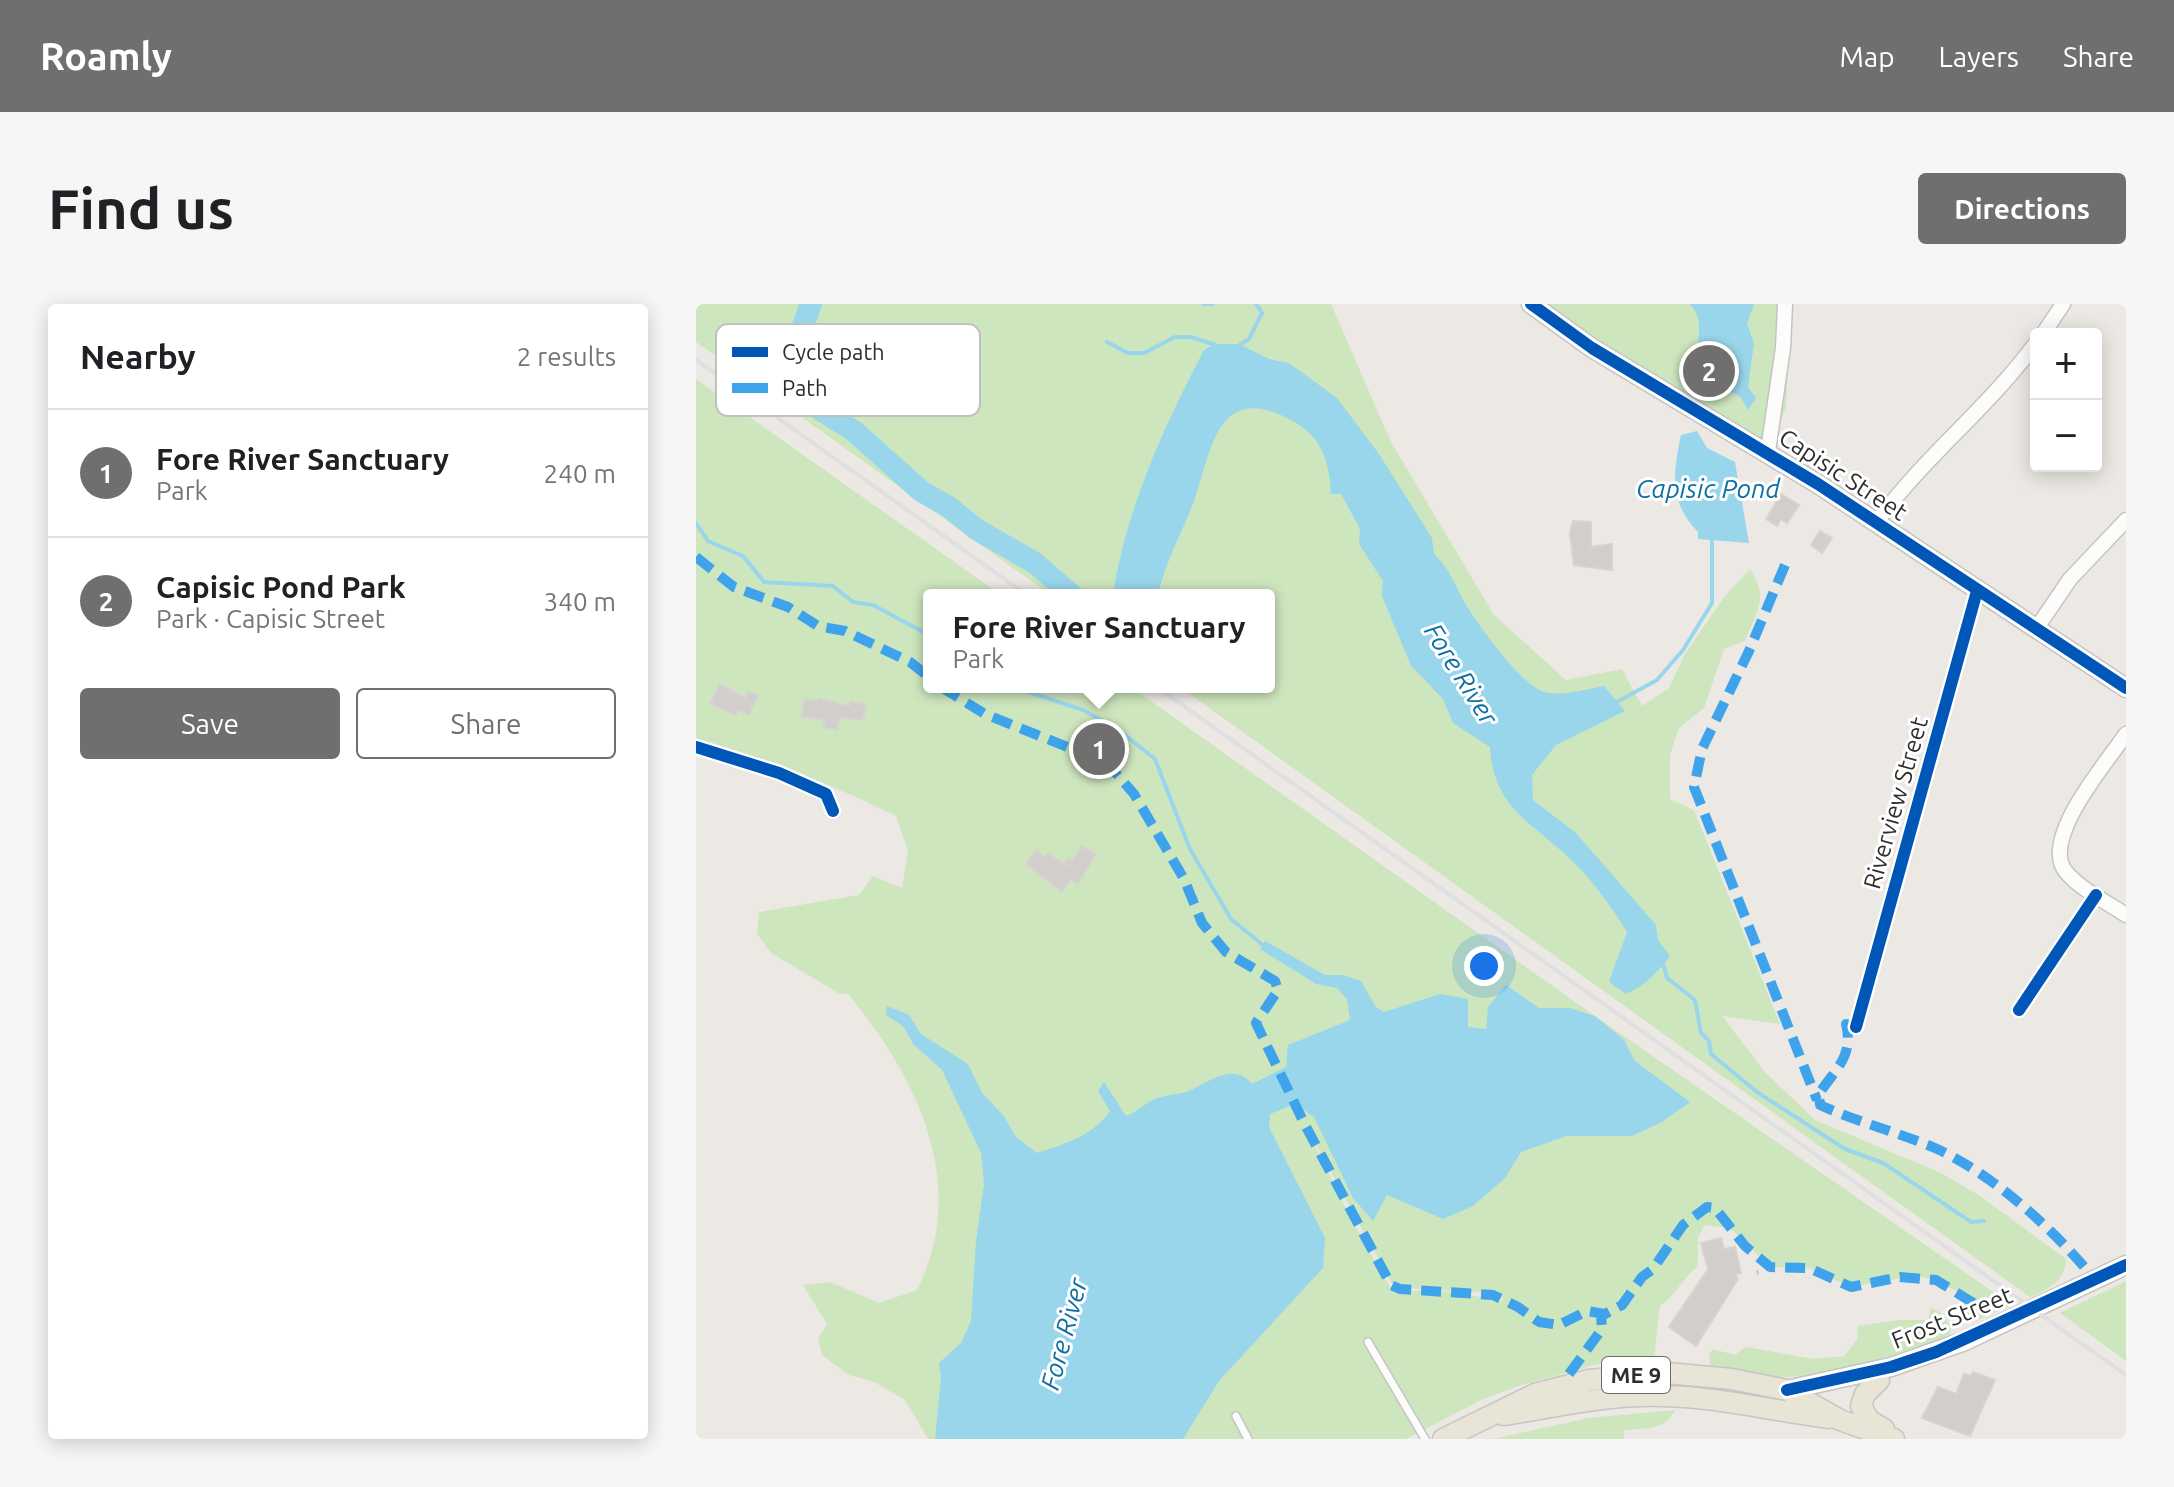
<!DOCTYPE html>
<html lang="en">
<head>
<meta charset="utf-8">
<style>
	:root { --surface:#fff; --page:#f6f6f6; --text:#202124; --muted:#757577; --line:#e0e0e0; --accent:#706f6e }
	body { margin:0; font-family:Ubuntu,sans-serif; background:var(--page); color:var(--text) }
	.controls { position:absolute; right:24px; top:24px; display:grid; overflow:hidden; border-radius:8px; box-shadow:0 4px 20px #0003 }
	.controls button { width:72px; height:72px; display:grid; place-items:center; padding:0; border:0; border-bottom:2px solid var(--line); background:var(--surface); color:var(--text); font:40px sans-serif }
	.you { position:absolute; left:788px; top:662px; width:28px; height:28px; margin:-20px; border:6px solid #fff; border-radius:50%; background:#1a73e8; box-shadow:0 0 0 12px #1a73e833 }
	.badge { display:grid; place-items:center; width:52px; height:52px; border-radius:50%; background:var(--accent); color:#fff; font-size:26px; font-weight:700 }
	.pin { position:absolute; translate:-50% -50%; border:4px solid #fff; box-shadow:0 2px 8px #0006 }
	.popup { position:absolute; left:227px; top:285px; width:352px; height:104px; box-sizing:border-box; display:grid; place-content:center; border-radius:8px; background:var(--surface); filter:drop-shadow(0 2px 6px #0005); font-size:26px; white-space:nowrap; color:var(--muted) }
	.popup b { font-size:30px; color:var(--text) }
	.popup::after { content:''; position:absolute; left:50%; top:100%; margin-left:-16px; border:16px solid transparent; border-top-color:var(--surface) }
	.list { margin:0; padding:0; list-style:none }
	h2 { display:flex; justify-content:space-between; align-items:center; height:104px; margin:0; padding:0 32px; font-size:34px }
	h2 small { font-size:26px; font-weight:400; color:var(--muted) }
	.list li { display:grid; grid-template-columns:52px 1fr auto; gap:24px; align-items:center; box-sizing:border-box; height:128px; padding:0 32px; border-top:2px solid var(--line) }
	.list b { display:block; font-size:30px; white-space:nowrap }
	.list p { margin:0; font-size:26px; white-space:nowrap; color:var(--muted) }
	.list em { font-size:26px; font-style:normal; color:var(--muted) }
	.actions { display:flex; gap:16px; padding:24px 32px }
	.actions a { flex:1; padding:18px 0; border:2px solid var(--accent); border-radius:8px; text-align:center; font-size:28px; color:var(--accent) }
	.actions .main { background:var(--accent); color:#fff }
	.map { position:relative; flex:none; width:1430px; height:1135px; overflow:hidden; border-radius:8px }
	header { display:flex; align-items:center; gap:48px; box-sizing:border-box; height:112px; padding:0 40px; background:var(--accent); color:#fff }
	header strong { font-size:38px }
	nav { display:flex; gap:44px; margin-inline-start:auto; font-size:28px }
	.intro { display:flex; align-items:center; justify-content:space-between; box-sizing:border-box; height:192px; padding:0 48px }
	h1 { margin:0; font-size:56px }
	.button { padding:20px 36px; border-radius:8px; background:var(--accent); color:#fff; font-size:28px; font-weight:700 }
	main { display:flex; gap:48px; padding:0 48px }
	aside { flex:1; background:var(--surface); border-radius:8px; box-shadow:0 4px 20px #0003 }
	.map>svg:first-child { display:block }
	.green { fill:#cee6be; fill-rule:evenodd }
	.water { fill:#99d6ec }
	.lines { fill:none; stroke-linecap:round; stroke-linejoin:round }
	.stream { stroke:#99d6ec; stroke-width:4 }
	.river { stroke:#99d6ec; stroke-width:22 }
	.building { fill:#d1cecb; stroke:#d7d4d0; stroke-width:2 }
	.lane-casing { stroke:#c5c4c5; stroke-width:10 }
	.street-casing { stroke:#c5c4c5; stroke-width:17 }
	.secondary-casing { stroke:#c5c4c5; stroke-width:21 }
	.primary-casing { stroke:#c6c5c4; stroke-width:23 }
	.path { stroke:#c9c9c8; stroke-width:2; stroke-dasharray:6 4; stroke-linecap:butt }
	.lane { stroke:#fcfcfb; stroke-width:7 }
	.street { stroke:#fcfcfb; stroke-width:14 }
	.secondary { stroke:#fcfcfb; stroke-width:18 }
	.primary { stroke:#e8e4d6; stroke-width:20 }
	.rail { stroke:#dfdfe1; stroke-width:4 }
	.quiet { stroke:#3ea3eb; stroke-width:10; stroke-dasharray:20 10; stroke-linecap:butt }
	.cycleway-casing { stroke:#fff; stroke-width:17 }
	.cycleway { stroke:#0057b8; stroke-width:12 }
	.labels { text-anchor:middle; stroke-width:6; stroke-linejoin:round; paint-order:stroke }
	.shield { fill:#fff; stroke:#6d6d6d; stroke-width:2 }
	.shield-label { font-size:22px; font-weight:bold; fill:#2e2e2e }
	.street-label { font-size:24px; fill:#2e2e2e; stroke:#fff }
	.water-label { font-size:26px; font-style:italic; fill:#0d6fa3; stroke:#fff }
	.key { fill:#fff; stroke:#c0c0c0; stroke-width:2 }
	.key-label { font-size:22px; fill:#2e2e2e }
</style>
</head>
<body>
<header>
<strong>Roamly</strong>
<nav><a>Map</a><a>Layers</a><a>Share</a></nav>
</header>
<div class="intro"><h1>Find us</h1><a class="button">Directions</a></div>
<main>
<aside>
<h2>Nearby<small>2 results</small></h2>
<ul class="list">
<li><span class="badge">1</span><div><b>Fore River Sanctuary</b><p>Park</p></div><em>240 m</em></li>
<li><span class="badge">2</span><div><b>Capisic Pond Park</b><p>Park · Capisic Street</p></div><em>340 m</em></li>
</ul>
<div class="actions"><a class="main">Save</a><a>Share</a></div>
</aside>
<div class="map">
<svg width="1430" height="1135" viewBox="0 0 1430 1135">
	<rect width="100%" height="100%" fill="#ece8e4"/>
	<path class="green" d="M0,0H635L695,138L798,311L870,376L926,365L946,402L973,384L989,350L1029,292L1054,265C1074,294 1060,307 1049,337L1028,345L1008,404L983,424L974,451V495L998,506L1084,720L1026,712L1069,768L1119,816L1245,869L1284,892L1370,955C1369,978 1353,985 1334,993L484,383H573V291H355L0,38Z
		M835,0H1095L1090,103L1072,147Z
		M0,75L305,291H233V383H435L899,712L1316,1001L1275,1019L1264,1009L1271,993L1240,976L1218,972L1155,983L1113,964L1074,963L1034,924L1008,921L1002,934V962C986,975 981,990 964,1002L958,1055L906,1059L823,1082L785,1096L710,1135H232L209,1096L178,1078L153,1071L126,1051L122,1035L131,1020L107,981L134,978L183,999L221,986C274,880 221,773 152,690H144L75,649L61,630L63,608L163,591L177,572L206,584L212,547L200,512C135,480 69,454 0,434ZM608,819L695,978L709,984L797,989L807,995L805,998L762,988L700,986L693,981L653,911Z
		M1430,977V1057L1364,1009Z
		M1235,1003L1246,1010L1255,1022L1254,1031C1206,1048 1133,1075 1083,1073C1060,1071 1036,1066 1014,1061L1013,1050L1017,1045L1039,1051L1050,1043L1118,1055L1148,1052L1161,1036L1162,1022L1203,1016H1232Z
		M979,1106C969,1127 949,1124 928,1126V1135H797L892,1114Z"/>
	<path class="water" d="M993,0H1058L1051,19L1058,40L1052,83L1060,94L1052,106L1044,92L1027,85L1018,95C975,76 1022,24 993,0Z
		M518,40H543L573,55L593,59L641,94L683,150L736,234L738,250C755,265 761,288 774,307C786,326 827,382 848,388C866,393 890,385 908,382L929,407L860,441L836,471L837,496L880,529L960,621L962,636L974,652C961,669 950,681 930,690L913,678L931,628C915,601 892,571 869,550C831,516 797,500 794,443L757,419L747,395L715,362L686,292L687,277L663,240L664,225L645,190H635C633,155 625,131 593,115C522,78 516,144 499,194C487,227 470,256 462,291H417C430,205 468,122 508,46Z
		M1001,127L1011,144L1039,158L1053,239L1002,235V228C973,199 977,169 985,131Z
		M569,637L629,671H647L665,677L680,703L688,708L744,690L772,695V723L790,725L792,703L810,681L843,704H874L899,712L928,736L939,757L994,798L966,818L936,832H870L825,848L809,874L777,902L747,915L691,891L677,917L657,894L618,813L599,800L574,810L573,823L629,934L627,964L523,1077L487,1135H239L245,1073L243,1059L265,1039L275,1017L280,937L288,880L285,849L246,766L218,741L207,722L190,711L191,702L213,711L225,730L272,760L286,789L307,811L320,833L341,849C368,840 397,832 414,807L402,787L408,778L430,812C441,808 447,801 457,796C469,790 483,791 493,787C512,779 537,757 556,780L590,763L592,741L654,716L651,695L641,684L620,680L564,645Z"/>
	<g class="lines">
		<path class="stream" d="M507,0H517
			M411,38L432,49H448L479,33H495L520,41
			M542,42L553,35L566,9L560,0
			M0,219L12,237L47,252L68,278L137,282L157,298L177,301L233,331
			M317,383L387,406L424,427L459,455L494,545L535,615L568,642
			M917,400L961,376L987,346L1016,299V234
			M967,659L971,674L999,696L1005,729L1013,737L1015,750L1061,788L1149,845L1187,859L1275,918L1288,917"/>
		<path class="river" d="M115,0L105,27L84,46L57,53L56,63L158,127L225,187L253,203L280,225L339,259L376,291"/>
	</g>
	<path class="building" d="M1085,190L1103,201L1091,219L1085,215L1081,222L1070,215Z
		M877,217L895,218V243L916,240V266L878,261L874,229Z
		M1124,227L1136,234L1126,249L1115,241Z
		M23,380L49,394L52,387L62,391L53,411L42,406L40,411L14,400Z
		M122,394L153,402L154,397L170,401L167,416L144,414L141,426L127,423L129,416L105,413L109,395L121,397Z
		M386,542L400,550L382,580L375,575L366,588L330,560L340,546L349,553L352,549L371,562L369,558L372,554L376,556Z
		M1025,934L1028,945L1039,943L1045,969L1039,970L1042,975L1000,1042L973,1023L1012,965L1005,939Z
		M1277,1068L1299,1076L1274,1132L1226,1114L1242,1083L1260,1090L1268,1070L1275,1072Z"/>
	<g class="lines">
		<g class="lane-casing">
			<path id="lane" d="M672,1038L729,1135
				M540,1112L552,1135"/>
		</g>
		<g class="street-casing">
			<path id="street" d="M1347,30L1367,0
				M1072,147L1087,44L1089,0
				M1180,219C1227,154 1292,104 1340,39
				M1340,325L1374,275L1430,216
				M1430,430C1411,458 1343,536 1370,568C1385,586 1411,598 1430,611
				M0,443L83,469L130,490L137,507
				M1323,706L1400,591
				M1160,723L1281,287"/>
		</g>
		<g class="secondary-casing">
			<path id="secondary" d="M835,0L896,44L1122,180L1430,384
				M1273,1035L1430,961
				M1091,1086L1195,1063L1269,1037"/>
		</g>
		<g class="primary-casing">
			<path id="primary" d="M1183,1076L1169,1090L1165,1102L1173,1116L1188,1125
				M808,1111C860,1103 914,1090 967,1092C1023,1093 1077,1107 1133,1114
				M747,1135L839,1090L893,1076L971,1069L1036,1075L1091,1086L1144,1116L1198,1135"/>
		</g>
		<path class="path" d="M1061,966L1062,971"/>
		<use href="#lane" class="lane"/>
		<use href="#street" class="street"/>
		<use href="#secondary" class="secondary"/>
		<use href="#primary" class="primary"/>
		<path class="rail" d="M0,56L331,291
			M461,383L1430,1071"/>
		<path class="quiet" d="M0,253L38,283L92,303L122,322L149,327L214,358L233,373
			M1089,261L1053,347L1006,445L998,483L1121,796
			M245,383L289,410L411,459L438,490L488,575L506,619L530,648L579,677L582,686L560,719L608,819L695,981L704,985L797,991L822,1003L843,1018L863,1021L891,1007L909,1010L926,1001L946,973L957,965L987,921L1011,903L1019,904L1049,942L1074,963L1113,964L1155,983L1204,973L1240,976L1289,1006
			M1156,722L1150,720C1158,753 1139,765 1123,790L1124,801C1161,818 1201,828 1239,844C1297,870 1360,927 1399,976
			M873,1070L906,1025L905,1010"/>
		<g class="cycleway-casing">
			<path id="cycleway" d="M835,0L896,44L1122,180L1430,384
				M0,443L83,469L130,490L137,507
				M1323,706L1400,591
				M1160,723L1281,287
				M1091,1086L1195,1063L1240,1048L1430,961"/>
		</g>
		<use href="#cycleway" class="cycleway"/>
	</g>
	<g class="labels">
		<rect class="shield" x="906" y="1053" width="68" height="36" rx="6"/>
		<g class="shield-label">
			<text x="940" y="1079">ME 9</text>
		</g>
		<g class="street-label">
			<text transform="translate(1147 171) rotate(33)" y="8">Capisic Street</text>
			<text transform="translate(1200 499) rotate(-74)" y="8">Riverview Street</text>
			<text transform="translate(1256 1014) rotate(-22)" y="8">Frost Street</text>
		</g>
		<g class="water-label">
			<text x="1012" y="194">Capisic Pond</text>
			<text transform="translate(765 370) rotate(58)" y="9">Fore River</text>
			<text transform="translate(368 1030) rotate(-75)" y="9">Fore River</text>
		</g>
	</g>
	<rect x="20" y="20" width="264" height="92" rx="12" class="key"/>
	<rect x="36" y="43" width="36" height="10" fill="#0057b8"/>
	<rect x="36" y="79" width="36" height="10" fill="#3ea3eb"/>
	<g class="key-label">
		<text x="86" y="56">Cycle path</text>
		<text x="86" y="92">Path</text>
	</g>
</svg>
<div class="controls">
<button>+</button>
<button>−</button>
</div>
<div class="you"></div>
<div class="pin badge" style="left:403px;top:445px">1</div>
<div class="popup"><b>Fore River Sanctuary</b>Park</div>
<div class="pin badge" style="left:1013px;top:67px">2</div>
</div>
</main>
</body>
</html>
